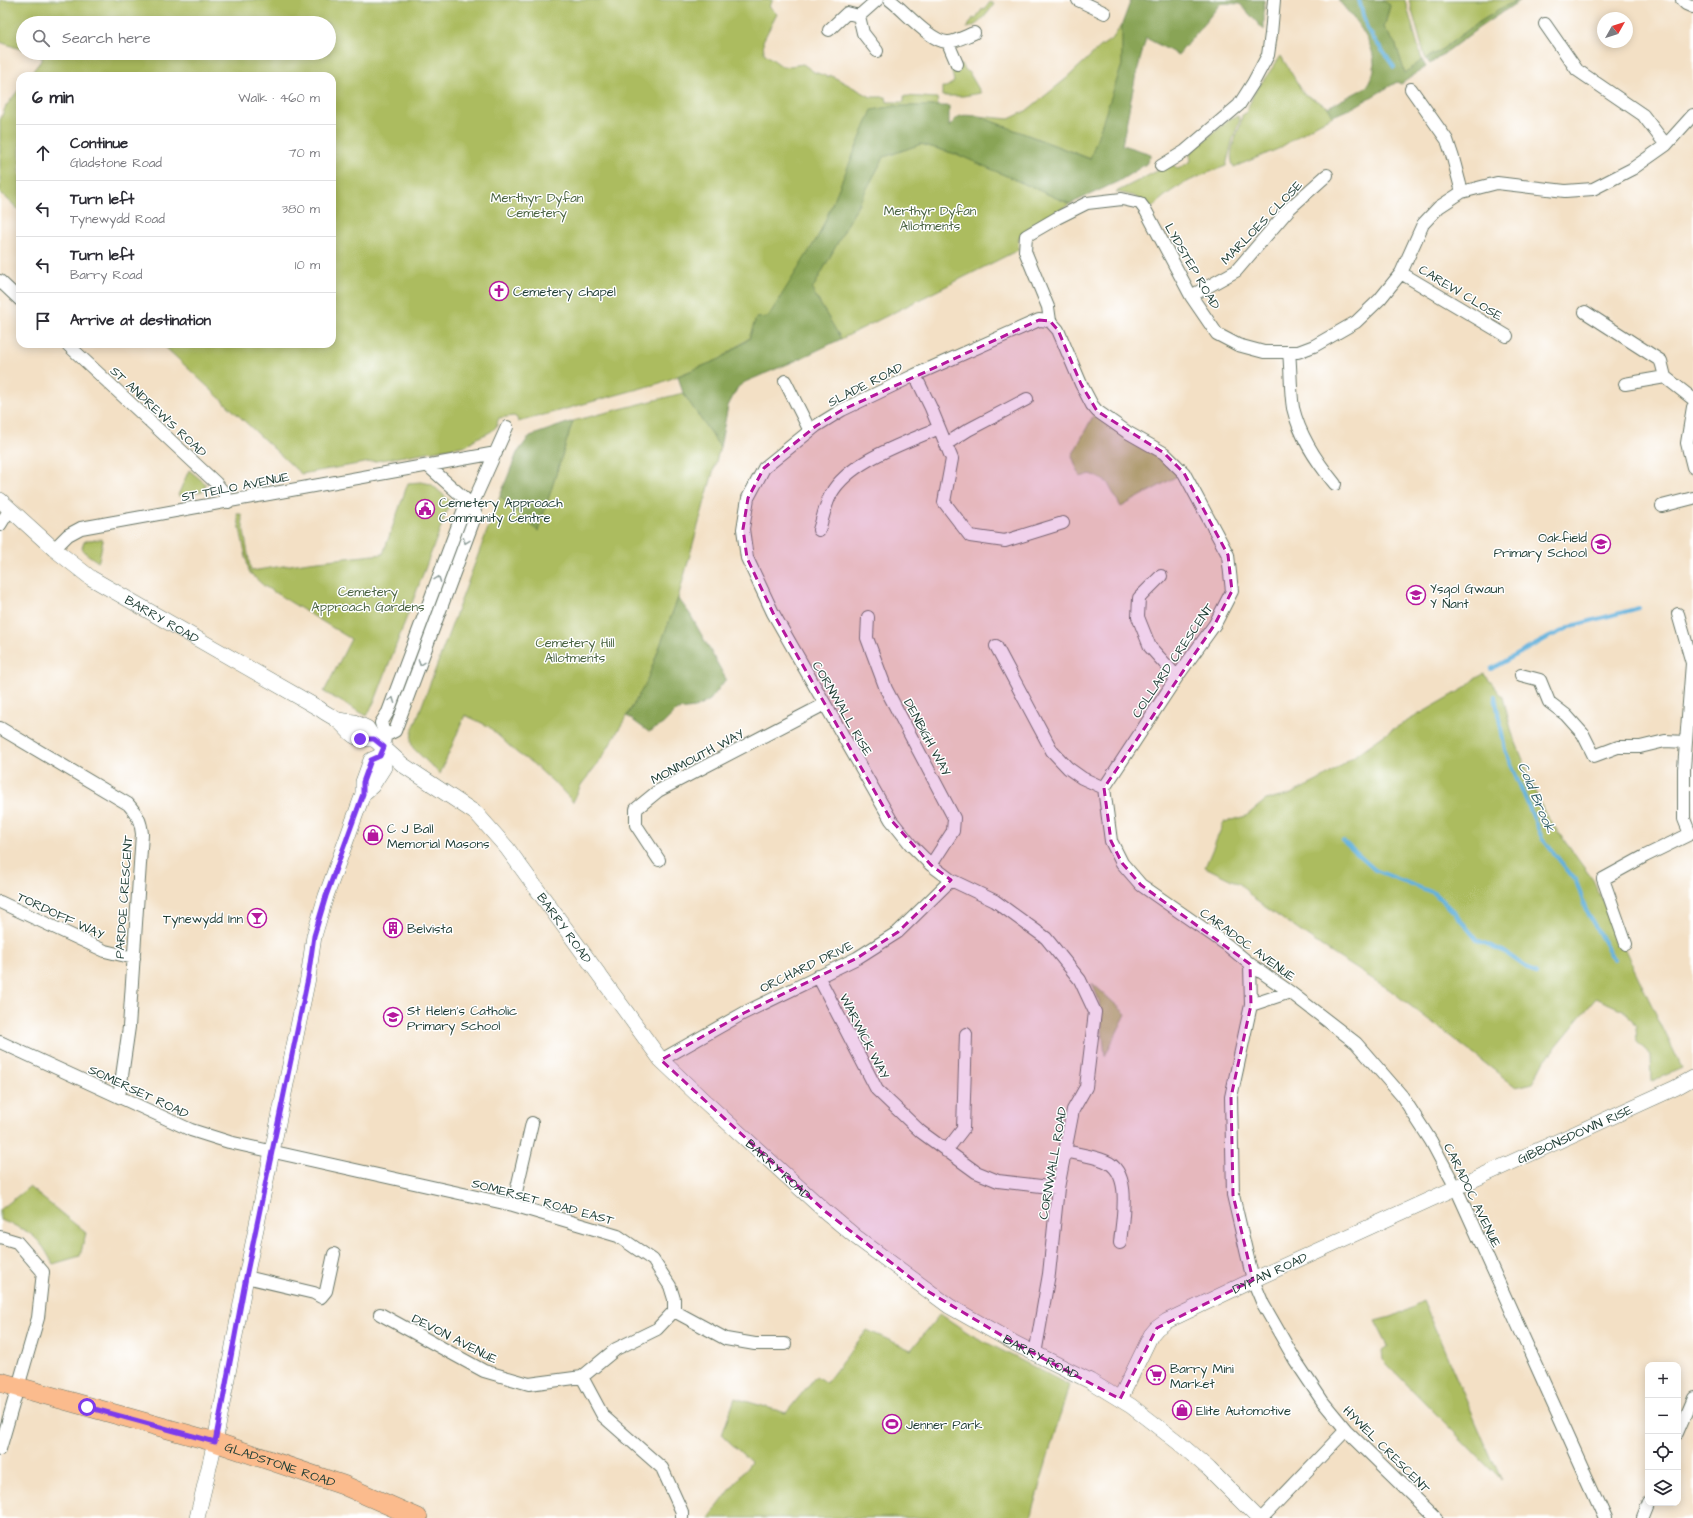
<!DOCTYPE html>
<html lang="en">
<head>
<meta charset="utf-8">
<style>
	:root { --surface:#fff; --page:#f2f2f3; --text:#2b2b33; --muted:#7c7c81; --line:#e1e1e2 }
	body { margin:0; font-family:"Architects Daughter",sans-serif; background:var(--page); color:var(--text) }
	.controls { position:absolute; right:12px; bottom:12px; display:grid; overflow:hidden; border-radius:8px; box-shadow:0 2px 10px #0003 }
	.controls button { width:36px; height:36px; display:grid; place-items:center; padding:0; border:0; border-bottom:1px solid var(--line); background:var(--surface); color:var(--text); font:20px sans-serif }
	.compass { position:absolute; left:1597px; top:12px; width:36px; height:36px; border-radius:50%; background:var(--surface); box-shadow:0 2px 10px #0003; rotate:51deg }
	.stop { position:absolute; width:12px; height:12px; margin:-9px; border:3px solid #7c3aed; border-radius:50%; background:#fff }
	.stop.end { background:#7c3aed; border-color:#fff; box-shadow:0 1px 4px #0008 }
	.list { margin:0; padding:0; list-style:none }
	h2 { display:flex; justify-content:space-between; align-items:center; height:52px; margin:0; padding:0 16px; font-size:17px }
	h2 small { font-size:13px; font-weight:400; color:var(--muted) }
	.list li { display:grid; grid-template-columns:26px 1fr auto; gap:12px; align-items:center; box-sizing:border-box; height:56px; padding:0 16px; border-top:1px solid var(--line) }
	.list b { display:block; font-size:15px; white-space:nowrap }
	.list p { margin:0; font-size:13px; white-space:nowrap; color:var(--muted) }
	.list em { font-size:13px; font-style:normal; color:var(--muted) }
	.icon { flex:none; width:22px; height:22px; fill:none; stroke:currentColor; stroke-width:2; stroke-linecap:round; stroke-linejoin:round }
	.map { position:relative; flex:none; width:1693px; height:1518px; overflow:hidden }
	.search { position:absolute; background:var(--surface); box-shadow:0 2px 10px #0003; left:16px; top:16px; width:320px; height:44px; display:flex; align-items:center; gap:10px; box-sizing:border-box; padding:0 14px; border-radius:22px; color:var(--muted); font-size:15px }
	.panel { position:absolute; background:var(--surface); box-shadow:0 2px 10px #0003; left:16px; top:72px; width:320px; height:276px; border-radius:12px }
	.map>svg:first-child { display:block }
	.green { fill:#acbc5f; stroke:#667c4a }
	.forest { fill:#89a456; stroke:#547045 }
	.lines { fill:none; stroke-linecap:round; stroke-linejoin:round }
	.stream { stroke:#63b2dd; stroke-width:4 }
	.minor-casing { stroke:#697667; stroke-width:14 }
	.tertiary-casing { stroke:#697667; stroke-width:16 }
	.primary-casing { stroke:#697667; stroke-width:20 }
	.minor { stroke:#fff; stroke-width:12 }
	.tertiary { stroke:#fff; stroke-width:15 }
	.primary { stroke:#fbbb8d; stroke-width:19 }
	.oneway { stroke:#8f9e9a }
	.route { stroke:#7c3aed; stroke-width:5 }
	.marked { fill:#b5179e; fill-opacity:0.2; stroke:#b5179e; stroke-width:3; stroke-dasharray:8 5; stroke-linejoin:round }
	.labels { text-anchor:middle; stroke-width:3; stroke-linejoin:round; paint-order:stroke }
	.park-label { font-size:13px; fill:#496341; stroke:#fff }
	.street-label { font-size:13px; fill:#1f3d34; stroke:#fff }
	.poi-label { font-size:13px; fill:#1f3d34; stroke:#fff; text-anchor:start }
	.water-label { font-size:14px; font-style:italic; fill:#336067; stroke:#fff }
</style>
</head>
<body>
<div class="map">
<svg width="1693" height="1518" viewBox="0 0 1693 1518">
	<rect width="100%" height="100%" fill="#fff"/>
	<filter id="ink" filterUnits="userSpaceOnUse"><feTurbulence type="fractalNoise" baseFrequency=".025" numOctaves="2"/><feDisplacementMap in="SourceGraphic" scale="8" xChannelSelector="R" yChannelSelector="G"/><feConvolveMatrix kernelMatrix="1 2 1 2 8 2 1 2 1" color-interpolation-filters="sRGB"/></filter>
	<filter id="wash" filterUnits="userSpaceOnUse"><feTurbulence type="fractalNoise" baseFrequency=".012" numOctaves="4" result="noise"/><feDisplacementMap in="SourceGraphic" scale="16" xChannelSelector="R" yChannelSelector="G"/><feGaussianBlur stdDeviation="0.9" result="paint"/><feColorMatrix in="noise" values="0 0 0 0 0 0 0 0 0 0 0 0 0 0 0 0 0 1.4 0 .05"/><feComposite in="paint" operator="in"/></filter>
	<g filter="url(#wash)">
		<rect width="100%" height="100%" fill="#f3e0c5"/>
		<path class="green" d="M0,0H773L769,6L777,14L763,41L764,53L783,67L803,64L814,72L829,77L830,75L871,97H886L887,102H904V96L937,98L938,106H894L872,111L819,235L768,318L756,319L749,338L720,359L660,383L518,422L517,418L514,416L499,418C497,421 498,424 496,427C489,436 476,435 468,445L301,474L162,344H332V76H29L43,58L31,53H329V23H23V50L0,42Z
			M1382,0H1405L1422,60L1405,74L1396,45L1384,28L1390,6Z
			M1409,0H1518C1488,14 1463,34 1437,53L1431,55L1427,60L1425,57Z
			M990,2L994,4C988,13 979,26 967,28L973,18L975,19L983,8L985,9Z
			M1122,24V65L1091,159L978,116L1009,119L1026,111L1067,78L1100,47L1113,38Z
			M1281,56L1304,94L1328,107L1333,116L1317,124L1278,149L1234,167C1225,151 1241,132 1242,115L1246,113L1254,93Z
			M961,65L970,74L981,93L963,96H942V87H946L954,82L951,66Z
			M20,88V211L0,192V120L6,106Z
			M1238,116L1240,119L1238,125L1233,138L1226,166C1197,177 1173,185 1151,209L1134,196L1116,192L1165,167L1173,165L1178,169L1191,161L1190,153L1231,118Z
			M921,144L959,155L1070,204L1029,227L1019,238L1018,250L841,339L812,290L884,157Z
			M683,393L720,447L678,598L646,683L602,758L581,785L573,802L559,787L532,763L517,753L488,726L465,715L440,774L413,748L411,742L412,732L500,496L538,531L573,421Z
			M1094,414L1158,457L1179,475L1121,507L1107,482L1091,474L1080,477L1072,456Z
			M189,470L206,484L203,491L180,496L178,495Z
			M421,482L431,484L449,500L450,503L376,698L367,716L324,692L351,639L264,586L249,572L237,514H241L251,571L309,562L383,554L408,483Z
			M102,539L103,540L99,560L98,562L84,552L82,548L84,542L88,540Z
			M1484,674L1503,697L1512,733L1545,814L1593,880L1628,956L1682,1068L1652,1081L1651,1055L1637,1042L1636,1027L1625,1011L1596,998L1545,1060L1533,1083L1516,1087L1390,990L1330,952L1255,900L1240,884L1205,867L1224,822L1246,816L1266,800L1289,795L1323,778L1390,731L1465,688L1476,678Z
			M1092,983L1126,1014L1105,1056L1099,1001Z
			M29,1187L86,1233L80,1256L53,1264C38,1235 30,1231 0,1220V1210Z
			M1423,1301L1501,1480L1383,1360L1382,1350L1388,1346L1375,1321L1394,1316Z
			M940,1314L970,1334L1069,1385L1030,1518H709L751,1462L722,1435L735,1398L786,1413L816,1376L826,1383L867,1330L911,1350Z"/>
		<path class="forest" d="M1131,0H1264V30L1240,4L1221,3L1178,55L1146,38L1135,79L1122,145L1151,154L1146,164L1119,181L1070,204L959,155L921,144L884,157L812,290L841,339L795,361L745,382L738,387L728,406L720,447L683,393L678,376L720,359L749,339L756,318L768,317L819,235L872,110L894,106H949V127C960,113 960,115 978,116L1090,159L1122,65V24Z
			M1338,0H1382L1390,5L1384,28L1396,45L1405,73L1422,60L1426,67L1401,84L1397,82L1354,107L1333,116L1328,107L1367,87C1369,82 1373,75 1374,70C1376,42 1355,20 1338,0Z
			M1518,0H1521L1480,27L1430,64L1427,60L1431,55L1437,53L1476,24L1493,14L1497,10Z
			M573,421L538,531L500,496L517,453L530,436Z
			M678,598L690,614L726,679L710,700L695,708L677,710L663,724L649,732L627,716L646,683Z"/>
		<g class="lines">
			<path class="stream" d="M1359,0L1367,29L1394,67
				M1491,669L1549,637L1575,625L1639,608
				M1495,696L1505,750L1542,838L1576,881L1586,910L1614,960
				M1343,841L1375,870L1434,893L1455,913L1477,940L1503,951L1536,974"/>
		</g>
	</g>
	<g filter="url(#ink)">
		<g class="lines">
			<g class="minor-casing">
				<path id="minor" d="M890,0C905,11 930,41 947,42C953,43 968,35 974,33
					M1078,0L1105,13
					M1682,0L1686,4L1693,7
					M859,16L863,33L877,51
					M1545,24L1577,70L1643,115L1666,145
					M829,30L847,13L859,16L877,0
					M948,43L957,64
					M1411,89L1447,140L1453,158L1462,192
					M1161,166L1184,152L1239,105L1253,83L1268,55L1271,34L1274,0
					M1401,273L1507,336
					M0,281L20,300
					M1191,296L1236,271L1290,208L1327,175
					M1585,312L1661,361L1665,377L1693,399
					M67,344L216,483L224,493L228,502
					M1289,352C1291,370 1290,390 1293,408C1300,437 1316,461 1335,484
					M915,375L931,408L952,459L944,502L970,536L1005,541L1063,523
					M785,381L810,431
					M1625,384L1665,377
					M1693,407L1687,443L1693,467
					M946,444L968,430L1027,399
					M1662,506L1693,498
					M0,525L10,509
					M819,530C823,518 825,505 831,494C849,461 905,443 939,428
					M54,549L68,535L81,528L496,453
					M1161,576L1139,598L1138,617L1150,647L1177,677
					M868,617L867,638L886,689L954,818L953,831L931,865
					M996,646L1052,751L1068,768L1082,778L1104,788
					M1521,675L1540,680L1549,702L1566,715L1583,734L1594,756L1618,747H1640L1665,741L1686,742
					M0,728L128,804C137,814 141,821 142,834L129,1027L119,1097
					M385,736L395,731L476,514L472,505L428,466
					M384,747L385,736L381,723L388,712L464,509L472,505L507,427
					M1104,788L1177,677L1215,624L1232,591L1228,555L1184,473L1164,453L1127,432L1097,411L1092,405L1081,384L1058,330L1050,321L1048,307L1025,251L1026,236L1057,218L1087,203L1122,199L1140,203L1146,211L1191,296L1217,334L1238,345L1264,352H1298L1314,346L1356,322L1380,299L1401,273L1423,224L1439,207L1462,192L1497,183L1565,191L1593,189L1632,169L1666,145L1693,115
					M1104,788L1111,841L1122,863L1141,885L1227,945L1250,964L1290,992L1356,1043L1402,1096L1431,1141L1456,1188L1605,1518
					M659,860L636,825V809L658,791L825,704
					M0,902L105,951L134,958
					M1626,944L1603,879L1645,856L1690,834L1684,819V769L1692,663L1678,614
					M1250,964L1251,1005L1231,1097L1233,1195L1253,1280L1263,1304L1295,1360L1323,1402L1346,1430L1436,1518
					M818,976L877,1090L921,1132L976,1172L998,1181L1058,1188
					M1251,1005L1290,992
					M0,1042L191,1130L229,1142L513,1205L618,1236L653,1260L670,1286L674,1299V1311L726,1339L755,1344H785
					M661,1060L744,1013L857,958L898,932L951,880
					M946,1151L963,1129L966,1034
					M1065,1151C1078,1154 1093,1156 1105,1161C1133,1172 1122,1219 1120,1243
					M513,1205L532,1123
					M0,1237L17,1242L43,1272L38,1318L0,1449
					M246,1277L314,1293L321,1297L326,1291L334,1254
					M380,1314L484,1371L529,1384L582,1377L603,1416L662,1468L682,1512V1518
					M1035,1354L1049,1274L1058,1188L1073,1110L1086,1087L1095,1012L1080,980L1046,938L995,901L951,880L931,865L911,845L891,820L773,613L747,558L743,529L748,498L764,468L816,426L842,410L915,375L1039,320L1050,321
					M582,1377L616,1349L657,1329L674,1311
					M1678,1433L1693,1398
					M1262,1518L1346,1430
					M1642,1518L1648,1503"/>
			</g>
			<g class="tertiary-casing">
				<g id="tertiary">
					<path id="s1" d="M0,500L54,549L91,578L320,709C325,713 331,716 336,719C353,732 348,740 374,739"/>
					<path id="s2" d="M337,720L354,722L367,728L374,739L403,765L477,814L507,848L661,1060L702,1099L826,1212L856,1237L949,1306L1016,1344L1090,1381L1131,1406L1179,1443L1209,1469L1258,1518"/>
					<path d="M363,794L372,786L384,767L380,756"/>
					<path id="s3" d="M1120,1399L1151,1335L1157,1328L1167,1321L1253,1280L1675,1088L1693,1078"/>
					<path d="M197,1518L215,1442L246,1277L308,978L314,936L326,896L363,794V782L371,760L380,756L384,747"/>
				</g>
			</g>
			<g class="primary-casing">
				<g id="primary">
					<path id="s4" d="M0,1382L215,1442L343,1485L418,1518"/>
				</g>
			</g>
			<use href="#minor" class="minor"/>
			<use href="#tertiary" class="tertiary"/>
			<use href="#primary" class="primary"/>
		</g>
		<defs><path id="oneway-chevron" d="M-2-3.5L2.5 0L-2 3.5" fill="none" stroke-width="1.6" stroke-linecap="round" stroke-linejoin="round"/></defs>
		<g class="oneway">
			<use href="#oneway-chevron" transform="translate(466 541) rotate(111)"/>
			<use href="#oneway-chevron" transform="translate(438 579) rotate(-70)"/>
			<use href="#oneway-chevron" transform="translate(421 663) rotate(110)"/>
			<use href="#oneway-chevron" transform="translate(392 700) rotate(-69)"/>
		</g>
	</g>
	<g class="lines" filter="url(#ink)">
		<path class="route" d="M87,1407L215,1442L246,1277L308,978L314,936L326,896L363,794V782L371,760L380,756L384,747L374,739H360"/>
	</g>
	<path class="marked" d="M1039,320L1050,321L1058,330L1081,384L1097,411L1164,453L1184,473L1228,555L1232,591L1215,624L1104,788L1111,841L1122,863L1141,885L1250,964L1251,1005L1231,1097L1233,1195L1253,1280L1157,1328L1120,1399L1016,1344L929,1292L826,1212L661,1060L744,1013L857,958L898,932L951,880L931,865L891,820L773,613L747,558L743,529L748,498L764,468L816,426L842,410Z"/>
	<defs>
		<g id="church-ring" transform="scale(1)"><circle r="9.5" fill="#fff" stroke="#b5179e" stroke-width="1.5"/><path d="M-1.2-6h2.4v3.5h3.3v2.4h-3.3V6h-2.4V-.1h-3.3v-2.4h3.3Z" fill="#b5179e"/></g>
		<g id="civic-ring" transform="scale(1)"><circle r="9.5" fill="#fff" stroke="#b5179e" stroke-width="1.5"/><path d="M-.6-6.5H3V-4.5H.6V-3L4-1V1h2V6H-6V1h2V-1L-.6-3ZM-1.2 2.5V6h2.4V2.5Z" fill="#b5179e"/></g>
		<g id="school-ring" transform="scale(1)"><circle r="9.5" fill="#fff" stroke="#b5179e" stroke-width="1.5"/><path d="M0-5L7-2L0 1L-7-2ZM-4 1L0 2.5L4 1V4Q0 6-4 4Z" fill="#b5179e"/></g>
		<g id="shop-ring" transform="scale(1)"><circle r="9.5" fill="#fff" stroke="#b5179e" stroke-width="1.5"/><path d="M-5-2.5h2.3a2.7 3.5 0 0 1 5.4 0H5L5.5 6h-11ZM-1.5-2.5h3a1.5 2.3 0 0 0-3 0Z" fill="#b5179e"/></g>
		<g id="bar-ring" transform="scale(1)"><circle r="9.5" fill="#fff" stroke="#b5179e" stroke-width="1.5"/><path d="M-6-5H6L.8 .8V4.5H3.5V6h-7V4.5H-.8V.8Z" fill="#b5179e"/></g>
		<g id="building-ring" transform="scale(1)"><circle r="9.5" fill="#fff" stroke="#b5179e" stroke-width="1.5"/><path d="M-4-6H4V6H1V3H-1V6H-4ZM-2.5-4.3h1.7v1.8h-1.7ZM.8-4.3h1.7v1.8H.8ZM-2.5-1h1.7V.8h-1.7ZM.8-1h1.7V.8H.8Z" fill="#b5179e"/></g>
		<g id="supermarket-ring" transform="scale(1)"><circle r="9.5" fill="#fff" stroke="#b5179e" stroke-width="1.5"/><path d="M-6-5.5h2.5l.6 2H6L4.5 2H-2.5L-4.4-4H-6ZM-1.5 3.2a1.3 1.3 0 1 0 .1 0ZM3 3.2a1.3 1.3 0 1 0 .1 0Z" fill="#b5179e"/></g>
		<g id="stadium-ring" transform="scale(1)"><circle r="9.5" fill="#fff" stroke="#b5179e" stroke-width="1.5"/><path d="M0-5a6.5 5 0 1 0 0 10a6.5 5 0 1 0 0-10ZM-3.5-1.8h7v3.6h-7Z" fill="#b5179e"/></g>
	</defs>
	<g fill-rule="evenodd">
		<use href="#church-ring" x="499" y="291"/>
		<use href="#civic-ring" x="425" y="509"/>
		<use href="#school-ring" x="1601" y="544"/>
		<use href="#school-ring" x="1416" y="595"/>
		<use href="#shop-ring" x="373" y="835"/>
		<use href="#bar-ring" x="257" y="918"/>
		<use href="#building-ring" x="393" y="928"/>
		<use href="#school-ring" x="393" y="1017"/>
		<use href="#supermarket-ring" x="1156" y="1375"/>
		<use href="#shop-ring" x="1182" y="1410"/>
		<use href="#stadium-ring" x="892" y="1424"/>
	</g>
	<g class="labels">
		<g class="park-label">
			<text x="537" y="202">Merthyr Dyfan<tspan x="537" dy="15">Cemetery</tspan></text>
			<text x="930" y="215">Merthyr Dyfan<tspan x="930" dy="15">Allotments</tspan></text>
			<text x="368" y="596">Cemetery<tspan x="368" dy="15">Approach Gardens</tspan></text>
			<text x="575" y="647">Cemetery Hill<tspan x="575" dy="15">Allotments</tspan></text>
		</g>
		<g class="street-label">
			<text transform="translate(1261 222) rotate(-46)" y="5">MARLOES CLOSE</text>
			<text transform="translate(1193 266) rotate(60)" y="5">LYDSTEP ROAD</text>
			<text transform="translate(1461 292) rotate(31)" y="5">CAREW CLOSE</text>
			<text transform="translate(865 384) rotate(-27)" y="5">SLADE ROAD</text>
			<text transform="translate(159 411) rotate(43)" y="5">ST ANDREW'S ROAD</text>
			<text transform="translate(235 486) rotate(-11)" y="5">ST TEILO AVENUE</text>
			<text dy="5" stroke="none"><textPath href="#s1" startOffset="202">BARRY ROAD</textPath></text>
			<text transform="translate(1172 660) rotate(-56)" y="5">COLLARD CRESCENT</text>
			<text transform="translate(843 708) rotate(60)" y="5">CORNWALL RISE</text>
			<text transform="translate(928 737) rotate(62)" y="5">DENBIGH WAY</text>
			<text transform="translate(697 756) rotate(-28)" y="5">MONMOUTH WAY</text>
			<text transform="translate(123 897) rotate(-86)" y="5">PARDOE CRESCENT</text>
			<text transform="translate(61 915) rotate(25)" y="5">TORDOFF WAY</text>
			<text dy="5" stroke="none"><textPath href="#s2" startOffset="316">BARRY ROAD</textPath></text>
			<text transform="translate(1248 944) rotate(36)" y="5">CARADOC AVENUE</text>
			<text transform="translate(806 966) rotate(-26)" y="5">ORCHARD DRIVE</text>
			<text transform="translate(865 1036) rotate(63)" y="5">WARWICK WAY</text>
			<text transform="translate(139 1091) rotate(25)" y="5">SOMERSET ROAD</text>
			<text dy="5" stroke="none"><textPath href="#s3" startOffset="541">GIBBONSDOWN RISE</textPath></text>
			<text transform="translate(1052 1163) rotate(-80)" y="5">CORNWALL ROAD</text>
			<text dy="5" stroke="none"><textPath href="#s2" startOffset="640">BARRY ROAD</textPath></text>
			<text transform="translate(1473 1195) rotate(64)" y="5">CARADOC AVENUE</text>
			<text transform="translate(543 1201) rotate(15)" y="5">SOMERSET ROAD EAST</text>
			<text dy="5" stroke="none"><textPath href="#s3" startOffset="206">DYFAN ROAD</textPath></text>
			<text transform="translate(455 1338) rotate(27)" y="5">DEVON AVENUE</text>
			<text dy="5" stroke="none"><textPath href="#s2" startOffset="964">BARRY ROAD</textPath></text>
			<text transform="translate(1387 1449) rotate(45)" y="5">HYWEL CRESCENT</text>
			<text dy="5" stroke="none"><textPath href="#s4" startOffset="292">GLADSTONE ROAD</textPath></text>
		</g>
		<g class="poi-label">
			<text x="513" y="296">Cemetery chapel</text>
			<text x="439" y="507">Cemetery Approach<tspan x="439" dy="15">Community Centre</tspan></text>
			<text x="1587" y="542" text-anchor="end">Oakfield<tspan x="1587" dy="15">Primary School</tspan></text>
			<text x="1430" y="593">Ysgol Gwaun<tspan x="1430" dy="15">Y Nant</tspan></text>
			<text x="387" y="833">C J Ball<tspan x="387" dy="15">Memorial Masons</tspan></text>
			<text x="243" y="923" text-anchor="end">Tynewydd Inn</text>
			<text x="407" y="933">Belvista</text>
			<text x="407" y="1015">St Helen's Catholic<tspan x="407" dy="15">Primary School</tspan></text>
			<text x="1170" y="1373">Barry Mini<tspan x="1170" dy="15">Market</tspan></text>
			<text x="1196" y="1415">Elite Automotive</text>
			<text x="906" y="1429">Jenner Park</text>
		</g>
		<g class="water-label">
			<text transform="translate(1537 797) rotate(67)" y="5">Cold Brook</text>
		</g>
	</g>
</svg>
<div class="controls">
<button>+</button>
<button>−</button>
<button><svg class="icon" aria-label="locate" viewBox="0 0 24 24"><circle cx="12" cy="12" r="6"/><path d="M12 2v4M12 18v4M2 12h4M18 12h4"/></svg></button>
<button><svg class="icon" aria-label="layers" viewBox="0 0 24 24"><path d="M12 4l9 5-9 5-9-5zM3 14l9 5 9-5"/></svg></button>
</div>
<svg class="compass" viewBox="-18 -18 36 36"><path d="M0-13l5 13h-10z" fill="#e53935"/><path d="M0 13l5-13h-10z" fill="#7c7c81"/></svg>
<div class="stop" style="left:87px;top:1407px"></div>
<div class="stop end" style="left:360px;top:739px"></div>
<div class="search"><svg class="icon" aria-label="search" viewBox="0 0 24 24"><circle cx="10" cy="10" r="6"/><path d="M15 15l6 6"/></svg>Search here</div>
<section class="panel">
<h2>6 min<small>Walk · 460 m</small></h2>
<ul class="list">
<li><svg class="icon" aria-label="ahead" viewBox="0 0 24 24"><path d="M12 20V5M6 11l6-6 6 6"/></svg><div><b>Continue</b><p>Gladstone Road</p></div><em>70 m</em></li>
<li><svg class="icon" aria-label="left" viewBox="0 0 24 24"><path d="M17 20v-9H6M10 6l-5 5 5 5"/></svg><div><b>Turn left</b><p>Tynewydd Road</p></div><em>380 m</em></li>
<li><svg class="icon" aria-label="left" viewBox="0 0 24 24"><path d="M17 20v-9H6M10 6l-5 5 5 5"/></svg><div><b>Turn left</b><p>Barry Road</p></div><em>10 m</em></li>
<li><svg class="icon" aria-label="arrive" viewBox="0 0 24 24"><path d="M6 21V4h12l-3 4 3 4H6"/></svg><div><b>Arrive at destination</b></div></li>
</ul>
</section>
</div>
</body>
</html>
